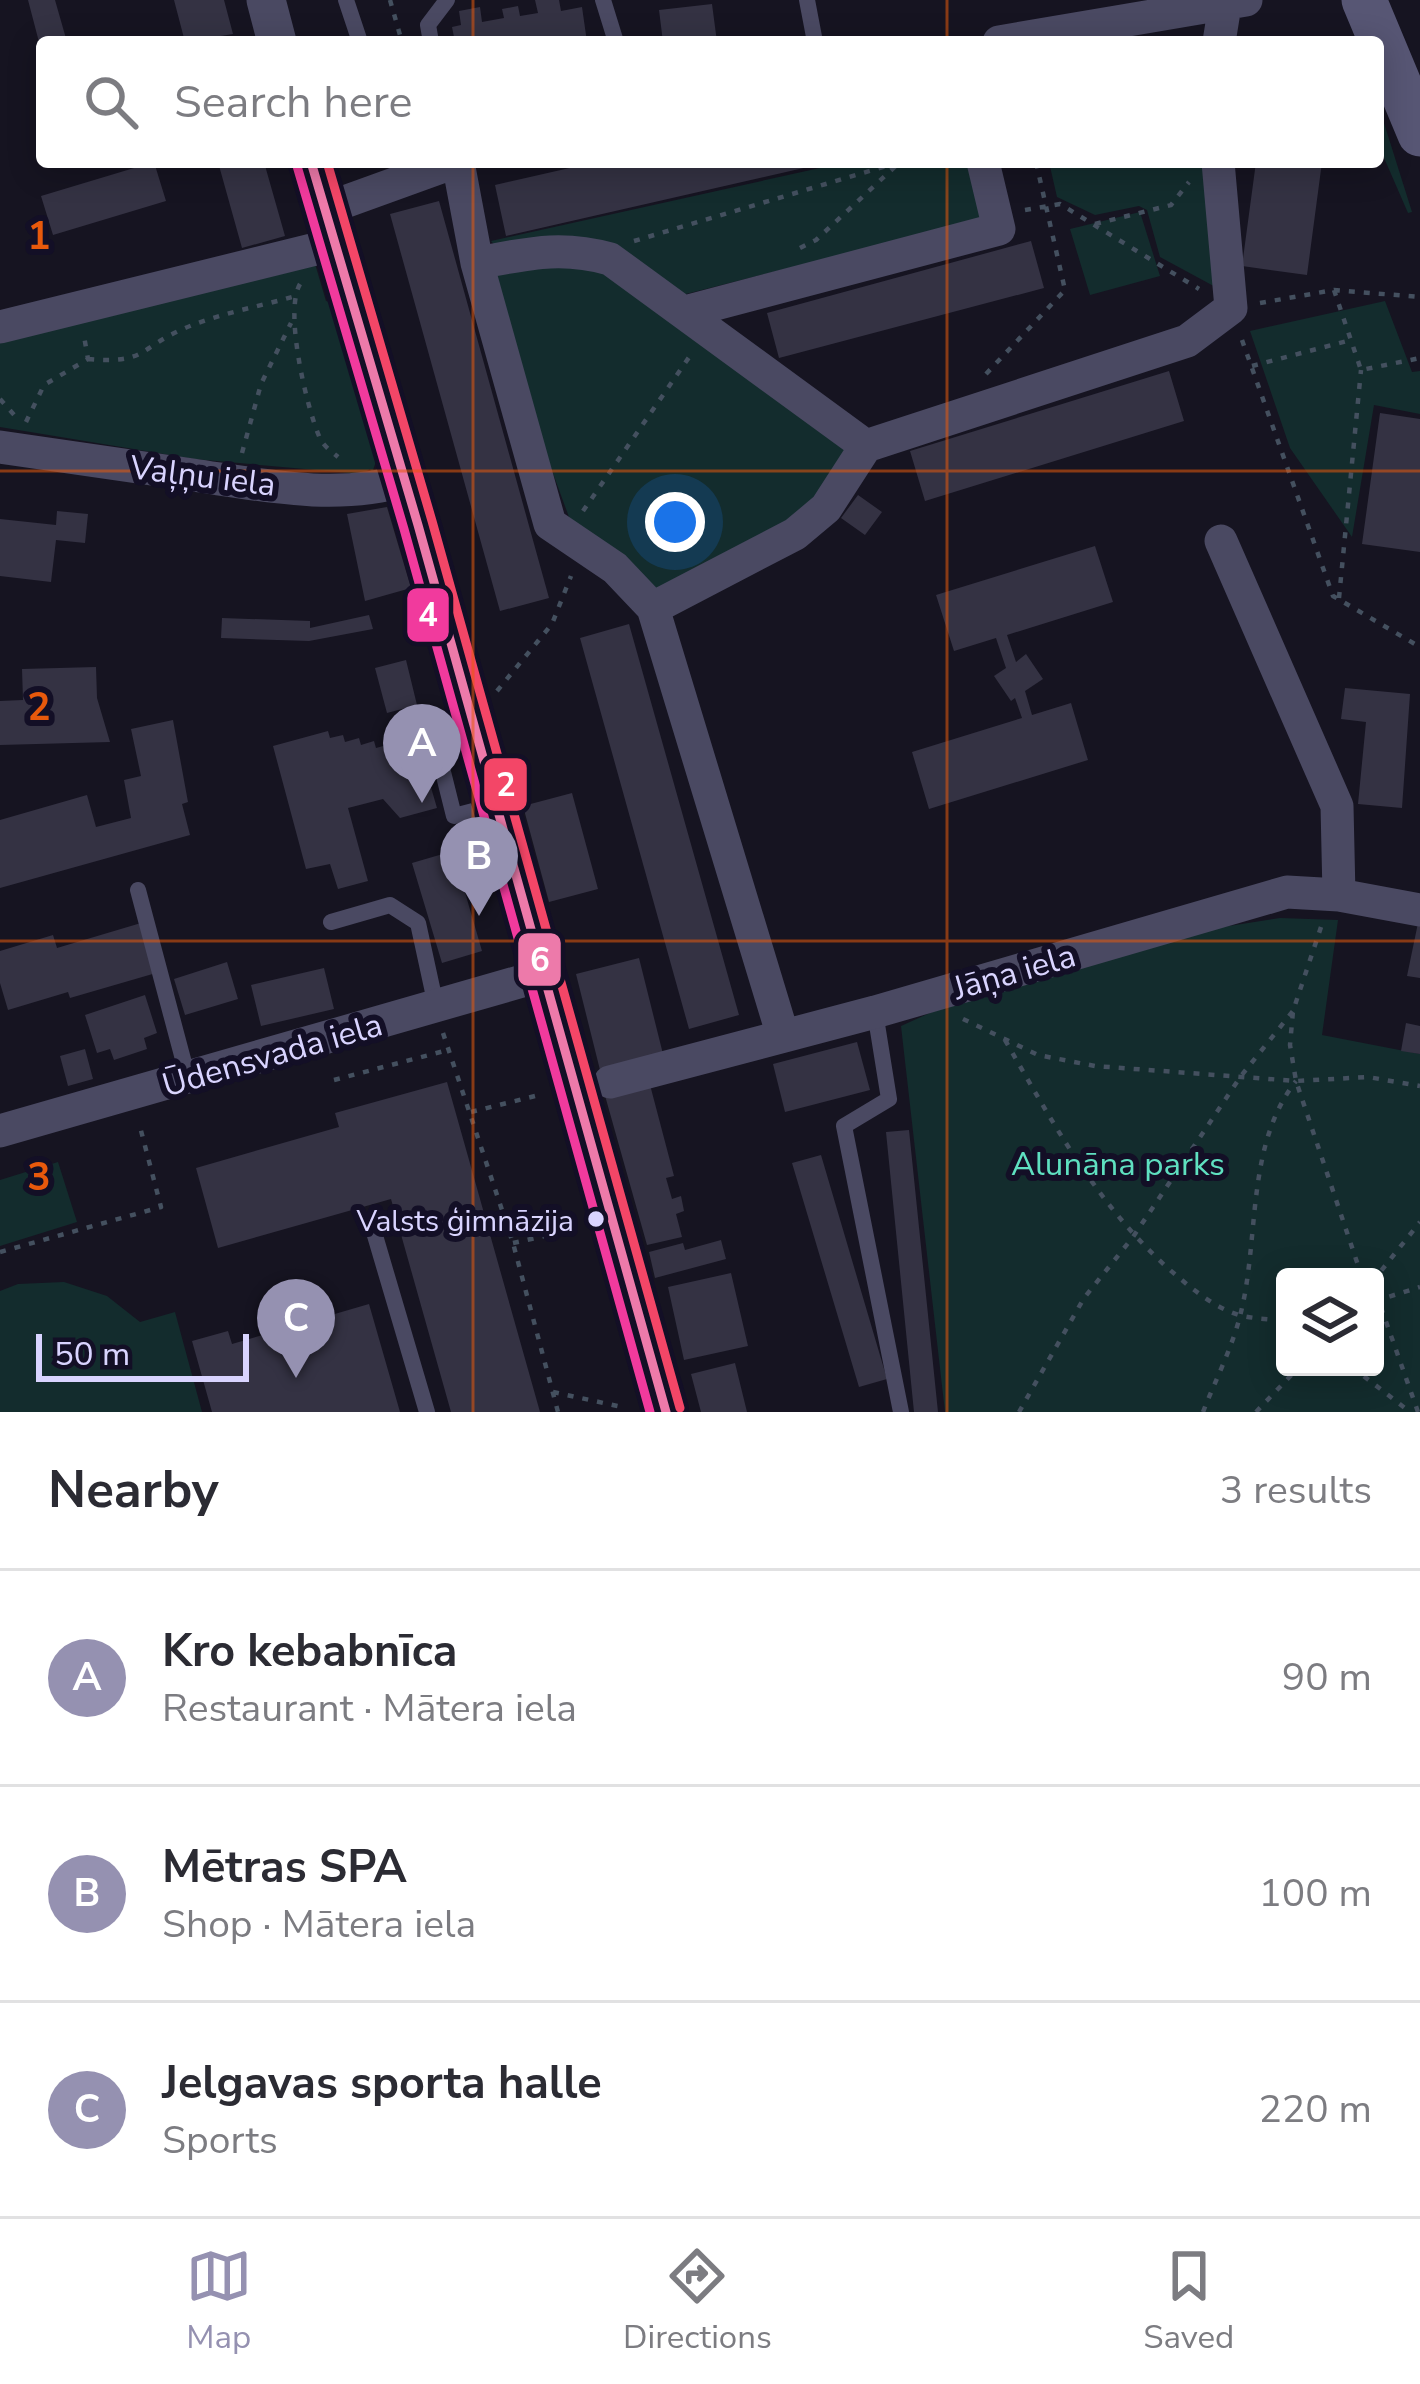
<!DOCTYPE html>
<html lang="en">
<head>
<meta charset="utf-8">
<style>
	:root { --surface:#fff; --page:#f2f2f3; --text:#2b2b33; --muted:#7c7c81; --line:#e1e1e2; --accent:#9591b1 }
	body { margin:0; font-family:"Nunito Sans",sans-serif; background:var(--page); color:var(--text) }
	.controls { position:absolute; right:36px; bottom:36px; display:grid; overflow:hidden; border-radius:12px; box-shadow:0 6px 30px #0003 }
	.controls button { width:108px; height:108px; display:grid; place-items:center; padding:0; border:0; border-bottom:3px solid var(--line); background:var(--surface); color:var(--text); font:60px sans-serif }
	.scale { position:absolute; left:36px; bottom:30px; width:213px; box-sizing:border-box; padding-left:12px; border:6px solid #d9d4ff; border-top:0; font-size:33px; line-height:42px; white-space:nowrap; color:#d9d4ff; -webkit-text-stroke:9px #130f26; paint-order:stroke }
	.you { position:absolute; left:675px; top:522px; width:42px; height:42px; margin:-30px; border:9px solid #fff; border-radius:50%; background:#1a73e8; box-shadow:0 0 0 18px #1a73e833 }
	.badge { display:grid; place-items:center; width:78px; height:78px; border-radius:50%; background:var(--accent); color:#fff; font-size:39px; font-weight:700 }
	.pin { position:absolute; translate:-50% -99px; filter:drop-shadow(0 3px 6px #0008) }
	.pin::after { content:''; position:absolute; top:63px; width:42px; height:36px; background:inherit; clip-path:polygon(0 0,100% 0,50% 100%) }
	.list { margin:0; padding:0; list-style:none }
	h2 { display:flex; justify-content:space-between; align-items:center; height:156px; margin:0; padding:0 48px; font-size:51px }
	h2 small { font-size:39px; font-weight:400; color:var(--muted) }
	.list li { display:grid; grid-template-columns:78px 1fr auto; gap:36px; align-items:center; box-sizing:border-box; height:216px; padding:0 48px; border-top:3px solid var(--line) }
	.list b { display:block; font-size:45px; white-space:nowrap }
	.list p { margin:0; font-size:39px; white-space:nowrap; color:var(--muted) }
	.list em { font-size:39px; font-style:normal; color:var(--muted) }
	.icon { flex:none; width:66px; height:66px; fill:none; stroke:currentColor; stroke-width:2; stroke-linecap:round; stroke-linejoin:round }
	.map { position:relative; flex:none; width:1420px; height:1412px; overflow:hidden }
	.search { position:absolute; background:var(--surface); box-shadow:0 6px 30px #0003; left:36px; right:36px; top:36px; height:132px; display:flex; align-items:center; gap:30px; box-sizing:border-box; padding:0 42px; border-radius:12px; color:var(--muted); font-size:45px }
	.sheet { height:804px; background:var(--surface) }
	nav { display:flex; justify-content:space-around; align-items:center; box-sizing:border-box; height:168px; border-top:3px solid var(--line); background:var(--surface); font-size:33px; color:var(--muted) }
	nav a { display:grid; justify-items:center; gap:6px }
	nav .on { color:var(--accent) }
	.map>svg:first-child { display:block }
	.green { fill:#132c2d; fill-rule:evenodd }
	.building { fill:#343243 }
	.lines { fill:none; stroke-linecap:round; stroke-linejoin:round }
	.path { stroke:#44505f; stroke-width:4.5; stroke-dasharray:6 9; stroke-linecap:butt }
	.service { stroke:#4a4962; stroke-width:16 }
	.minor { stroke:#4a4962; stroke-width:33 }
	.tertiary { stroke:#4a4962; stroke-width:39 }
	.secondary { stroke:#575674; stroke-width:45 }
	.bus-1-casing { stroke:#130f26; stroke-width:18 }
	.bus-2-casing { stroke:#130f26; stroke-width:18 }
	.bus-3-casing { stroke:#130f26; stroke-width:18 }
	.bus-1 { stroke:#ed7aaa; stroke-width:9 }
	.bus-2 { stroke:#f13a9d; stroke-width:9 }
	.bus-3 { stroke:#f34667; stroke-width:9 }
	.grid { fill:none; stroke:#e8590c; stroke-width:3; stroke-opacity:0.55 }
	.bus-dot { fill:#d9d4ff; stroke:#130f26; stroke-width:4.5 }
	.labels { text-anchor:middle; stroke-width:12; stroke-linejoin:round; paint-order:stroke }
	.bus-label { font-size:30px; fill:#d9d4ff; stroke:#130f26; text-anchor:end }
	.street-label { font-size:33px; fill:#d9d4ff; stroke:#130f26 }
	.park-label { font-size:33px; fill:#5fe0c0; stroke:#130f26 }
	.grid-label { font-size:39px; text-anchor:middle; font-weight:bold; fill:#e8590c; stroke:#130f26; stroke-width:12; stroke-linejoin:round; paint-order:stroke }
	.line-badge { stroke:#130f26; stroke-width:4.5 }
	.badge-label { font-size:33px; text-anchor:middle; font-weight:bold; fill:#fff }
</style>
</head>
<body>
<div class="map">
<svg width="1420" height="1412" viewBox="0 0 1420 1412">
	<rect width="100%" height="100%" fill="#161421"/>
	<path class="green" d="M1378,104L1412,212L1408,213L1378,144Z
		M847,162H975L987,218L682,295L649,278L500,251L491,241Z
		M1049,162H1209L1221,290L1160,257L1147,210L1139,206L1095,215L1057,197Z
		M1140,212L1160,276L1090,295L1070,229Z
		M313,257L326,301L337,304L380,450L372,473L370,469L361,474L194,459L0,427V332Z
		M593,260L846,448L808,514L654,600L569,517L529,408L494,275Z
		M1385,301L1412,372L1420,371V414L1374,405L1352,537L1290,448L1250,331Z
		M1280,918L1338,920L1322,1035L1420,1054V1412H945L901,1026L932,1012L1210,929ZM1285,1277H1375V1367H1285Z
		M58,1162L77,1222L0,1246V1180Z
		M64,1282L107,1296L140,1322L175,1312L202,1412H0V1291L18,1284Z"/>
	<path class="building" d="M28,0H55L67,42H39Z
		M174,0H224L233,34L185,42Z
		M535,0H559L561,11L582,7L587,42H455L452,27L461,25L459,11L480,7L482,22L504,18L502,9L518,6L520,16L538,13Z
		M712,4L717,42H663L659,10Z
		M154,162L166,201L53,235L41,196Z
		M218,162H264L285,236L242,248Z
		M596,162H820L821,164L506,236L495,185Z
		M1256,162H1322L1307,275L1242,266Z
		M439,201L549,598L500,611L390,214Z
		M1031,241L1044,288L779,358L767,313Z
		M1169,371L1184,421L925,501L910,451Z
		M1380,413L1420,419V552L1362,544Z
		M858,495L882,512L865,535L841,518Z
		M387,507L411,588L365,601L347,514Z
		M57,511L88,514L85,543L56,540L51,582L0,576V519L56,525Z
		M1095,546L1113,602L1007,635L1016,662L1026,654L1043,679L1025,691L1032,715L1071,703L1088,760L929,809L912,752L1022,718L1015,698L1011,701L994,676L1006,668L996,638L954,651L936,595Z
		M369,615L373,629L309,641L221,638L222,618L310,621V628Z
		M629,624L739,1015L689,1029L580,638Z
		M406,660L417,705L387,713L375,668Z
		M96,667L97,698L110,742L0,745V701L23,700L22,669Z
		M1345,688L1410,694L1402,808L1358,804L1366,722L1341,719Z
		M173,720L188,802L182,804L190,835L0,888V820L87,795L96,827L131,818L124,780L141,776L131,729Z
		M328,731L330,738L343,735L345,742L359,738L361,745L374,741L376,748L387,745L391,758L403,754L413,763L423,760L437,808L400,818L383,799L348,808L368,881L338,889L330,864L306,869L273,746Z
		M572,793L598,889L549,902L523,806Z
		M453,851L482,951L442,963L412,863Z
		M141,923L156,973L70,998L68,992L8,1010L0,983V951L53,935L57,948Z
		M1418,923H1420V978L1407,976Z
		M639,958L665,1062L602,1078L576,974Z
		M227,962L238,999L185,1015L174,979Z
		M324,968L334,1009L261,1026L251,985Z
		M145,995L157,1033L144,1038L147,1049L114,1060L110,1049L97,1053L85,1015Z
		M1406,1023L1420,1026V1054L1401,1051Z
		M857,1042L870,1090L785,1112L773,1064Z
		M85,1049L93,1079L68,1086L60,1056Z
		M649,1081L674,1176L666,1178L672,1199L681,1196L684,1211L676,1214L682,1237L647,1245L604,1092Z
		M447,1082L471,1167L540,1412H451L391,1199L218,1248L196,1168L339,1127L335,1113Z
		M909,1130L938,1412H914L886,1132Z
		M821,1155L887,1379L859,1387L792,1163Z
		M721,1240L726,1259L655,1278L649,1252L683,1243L685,1250Z
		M731,1273L748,1346L684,1360L668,1287Z
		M369,1304L400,1412H212L192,1341L228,1331L232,1344Z
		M735,1363L747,1412H701L691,1374Z"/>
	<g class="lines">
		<path class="path" d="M390,0L400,35L408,37
			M903,39V42
			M1025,210L1060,204L1199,289
			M1095,224L1171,205L1189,182
			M634,241L893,164
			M800,248L816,240L900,162
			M300,284C284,311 306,405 319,436C322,445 331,451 338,457
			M1334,290L1361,370L1420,358
			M1260,303L1334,290L1420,297
			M1242,340L1333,596L1420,647
			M88,359C147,364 137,349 183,329C217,314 257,307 292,297
			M1252,366L1351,340
			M986,374L1065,290L1036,162
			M0,399L16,417
			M26,422L44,385L88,359L84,336
			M242,453L261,384L291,323
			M583,511L692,353
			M1339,598L1361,370
			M497,691L552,624L571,576
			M1321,927L1293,1011L1290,1045L1296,1081L1362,1277
			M963,1019L1038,1055L1095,1066L1296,1081L1368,1077L1420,1086
			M443,1033L513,1243L558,1412
			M1005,1040C1053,1123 1097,1205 1170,1270C1191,1288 1213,1307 1239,1315C1254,1319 1270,1319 1285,1321
			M334,1080L448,1050
			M471,1112L535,1096
			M513,1243L572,1230
			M0,1252L161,1207L139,1123
			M1375,1301L1420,1287
			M1352,1367L1410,1412
			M553,1392L622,1407
			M1019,1412L1084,1298L1133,1237L1241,1076L1293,1011
			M1203,1412C1215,1381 1232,1348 1240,1316C1260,1240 1245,1146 1296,1081
			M1256,1412L1299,1367
			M1418,1412L1378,1299L1377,1276L1420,1222"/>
		<path class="service" d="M346,0L360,42
			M603,0L616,42
			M807,0L815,42
			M431,42L428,25L447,0
			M477,739L437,748L454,816L496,805
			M138,890L188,1078
			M331,922L390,905L418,923L436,1006
			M875,1012L889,1099L844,1126L901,1412
			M371,1222L427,1412"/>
		<path class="minor" d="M999,42L1246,0
			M1219,42L1225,5
			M458,162L477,263L550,524L615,568L653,608L783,1036
			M325,209L455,162
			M477,263C527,254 560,245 610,259L866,446L826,508L795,534L653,608
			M685,312L999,229L983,162
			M0,327L336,244
			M866,446L1187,341L1231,308L1218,162
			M0,447C65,456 129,466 193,475C262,485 338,501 405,480
			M1221,541L1337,806L1339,895
			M610,1082L875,1012L1287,892L1339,895L1420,910
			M0,1131L543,975"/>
		<path class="tertiary" d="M266,0L277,42
			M311,162L418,525L666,1412"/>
		<path class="secondary" d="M1364,0L1420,134"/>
		<g class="bus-1-casing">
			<path id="bus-1" d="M311,162L418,525L666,1412"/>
		</g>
		<g class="bus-2-casing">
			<path id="bus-2" d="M297,166L404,529L650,1412"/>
		</g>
		<g class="bus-3-casing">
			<path id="bus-3" d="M327,162L432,521L680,1408"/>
		</g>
		<use href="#bus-1" class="bus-1"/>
		<use href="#bus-2" class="bus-2"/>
		<use href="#bus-3" class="bus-3"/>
	</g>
	<path class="grid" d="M473,0V42M947,0V42M473,162V1412M947,162V1412M0,471H1420M0,941H1420"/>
	<circle class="bus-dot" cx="596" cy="1219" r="10"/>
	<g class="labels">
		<g class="bus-label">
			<text x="574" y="1231">Valsts ģimnāzija</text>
		</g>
		<g class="street-label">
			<text transform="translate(203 475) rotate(7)" y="12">Vaļņu iela</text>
			<text transform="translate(1014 971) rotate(-16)" y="12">Jāņa iela</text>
			<text transform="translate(272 1054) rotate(-16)" y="12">Ūdensvada iela</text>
		</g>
		<g class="park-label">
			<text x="1118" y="1175">Alunāna parks</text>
		</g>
	</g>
	<g class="grid-label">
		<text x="39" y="249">1</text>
		<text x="39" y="720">2</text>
		<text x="39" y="1190">3</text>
	</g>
	<g class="line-badge">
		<rect x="405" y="586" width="46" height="58" rx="12" fill="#f13a9d"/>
		<rect x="482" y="756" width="47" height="57" rx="12" fill="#f34667"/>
		<rect x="516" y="931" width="47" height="57" rx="12" fill="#ed7aaa"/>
	</g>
	<g class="badge-label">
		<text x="428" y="626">4</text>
		<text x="506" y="796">2</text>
		<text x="540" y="971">6</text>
	</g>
</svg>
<div class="controls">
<button><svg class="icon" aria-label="layers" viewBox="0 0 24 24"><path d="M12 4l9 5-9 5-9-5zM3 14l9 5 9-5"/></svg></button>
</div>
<div class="scale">50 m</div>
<div class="you"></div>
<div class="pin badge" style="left:422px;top:803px">A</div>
<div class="pin badge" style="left:479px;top:916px">B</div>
<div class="pin badge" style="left:296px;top:1378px">C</div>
<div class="search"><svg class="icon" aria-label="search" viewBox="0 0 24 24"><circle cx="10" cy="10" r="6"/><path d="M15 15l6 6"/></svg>Search here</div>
</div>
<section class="sheet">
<h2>Nearby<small>3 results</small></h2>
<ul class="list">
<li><span class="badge">A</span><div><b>Kro kebabnīca</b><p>Restaurant · Mātera iela</p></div><em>90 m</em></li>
<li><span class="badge">B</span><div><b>Mētras SPA</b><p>Shop · Mātera iela</p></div><em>100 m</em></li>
<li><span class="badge">C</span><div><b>Jelgavas sporta halle</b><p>Sports</p></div><em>220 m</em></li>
</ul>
</section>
<nav>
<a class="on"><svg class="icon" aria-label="map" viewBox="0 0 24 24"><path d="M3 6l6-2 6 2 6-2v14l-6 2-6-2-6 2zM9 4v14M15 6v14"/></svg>Map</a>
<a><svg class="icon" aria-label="directions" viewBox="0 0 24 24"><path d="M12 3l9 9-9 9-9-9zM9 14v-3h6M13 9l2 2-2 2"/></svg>Directions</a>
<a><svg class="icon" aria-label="saved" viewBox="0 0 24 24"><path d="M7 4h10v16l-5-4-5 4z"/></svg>Saved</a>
</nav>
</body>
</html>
